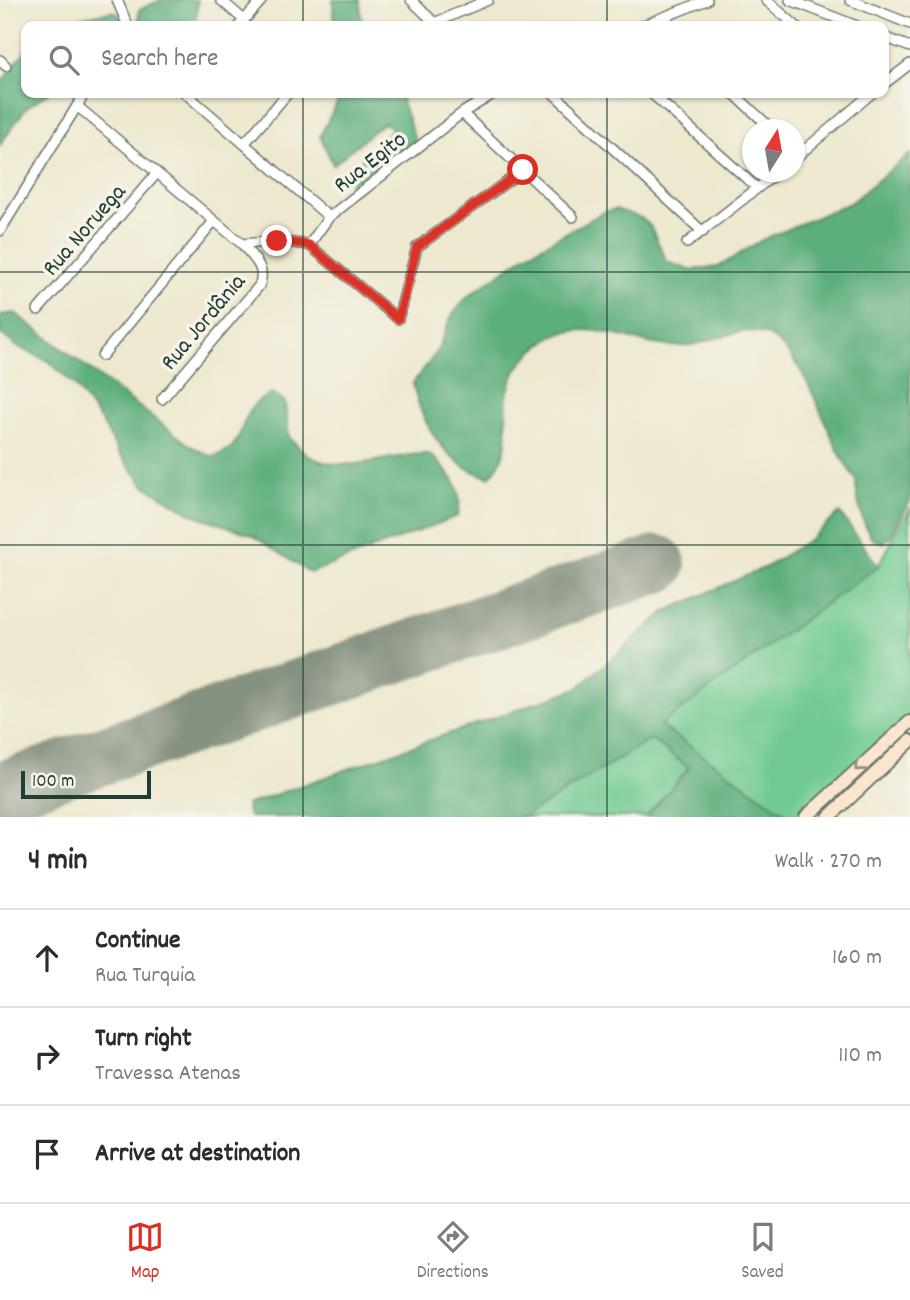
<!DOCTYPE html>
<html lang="en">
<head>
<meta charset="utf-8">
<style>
	:root { --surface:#fff; --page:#f7f7f7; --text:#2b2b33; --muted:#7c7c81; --line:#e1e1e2; --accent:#d93025 }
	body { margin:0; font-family:Dekko,sans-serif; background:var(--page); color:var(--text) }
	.compass { position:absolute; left:742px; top:119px; width:63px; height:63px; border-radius:50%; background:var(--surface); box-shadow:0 2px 5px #0004; rotate:11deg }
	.scale { position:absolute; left:21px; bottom:18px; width:130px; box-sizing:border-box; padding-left:7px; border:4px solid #1f3d34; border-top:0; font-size:19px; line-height:24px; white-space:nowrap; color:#1f3d34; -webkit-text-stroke:5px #f7f3e8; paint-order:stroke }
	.stop { position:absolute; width:21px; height:21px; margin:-16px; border:5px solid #d93025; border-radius:50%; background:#fff }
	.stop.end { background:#d93025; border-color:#fff; box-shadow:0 2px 7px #0008 }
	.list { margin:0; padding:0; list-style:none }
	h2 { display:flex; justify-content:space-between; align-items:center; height:91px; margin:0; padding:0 28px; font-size:30px }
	h2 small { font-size:23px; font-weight:400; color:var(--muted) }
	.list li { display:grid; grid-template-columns:46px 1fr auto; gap:21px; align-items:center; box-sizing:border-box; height:98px; padding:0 28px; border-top:2px solid var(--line) }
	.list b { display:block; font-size:26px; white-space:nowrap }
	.list p { margin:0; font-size:23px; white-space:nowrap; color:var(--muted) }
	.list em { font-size:23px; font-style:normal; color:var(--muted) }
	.icon { flex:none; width:38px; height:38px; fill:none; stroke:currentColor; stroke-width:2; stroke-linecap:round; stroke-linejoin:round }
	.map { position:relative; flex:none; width:910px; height:817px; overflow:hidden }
	.search { position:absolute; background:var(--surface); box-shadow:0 2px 5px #0004; left:21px; right:21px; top:21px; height:77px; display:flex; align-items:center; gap:18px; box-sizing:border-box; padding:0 24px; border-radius:14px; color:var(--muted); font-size:26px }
	.sheet { height:385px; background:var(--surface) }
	nav { display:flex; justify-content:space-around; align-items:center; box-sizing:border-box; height:98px; border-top:2px solid var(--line); background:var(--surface); font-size:19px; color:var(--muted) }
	nav a { display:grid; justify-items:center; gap:4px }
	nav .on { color:var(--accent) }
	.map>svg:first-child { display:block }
	.green { fill:#70ca91; stroke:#488462; stroke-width:2 }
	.forest { fill:#5cae7b; stroke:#3e7658; stroke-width:2 }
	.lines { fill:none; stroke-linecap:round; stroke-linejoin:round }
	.runway { stroke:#869281; stroke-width:58 }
	.street-casing { stroke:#67796a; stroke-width:12 }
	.secondary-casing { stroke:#67796a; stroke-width:16 }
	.street { stroke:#fff; stroke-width:9 }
	.secondary { stroke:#fce5cf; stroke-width:12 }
	.oneway { stroke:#8e9182 }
	.route { stroke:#d93025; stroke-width:9 }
	.grid { fill:none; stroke:#1f3d34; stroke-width:2; stroke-opacity:0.55 }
	.labels { text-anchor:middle; stroke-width:7; stroke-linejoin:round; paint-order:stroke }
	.street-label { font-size:24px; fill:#1f3d34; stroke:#f7f3e8 }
</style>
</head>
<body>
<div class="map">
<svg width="910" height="817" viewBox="0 0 910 817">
	<rect width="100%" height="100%" fill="#f7f3e8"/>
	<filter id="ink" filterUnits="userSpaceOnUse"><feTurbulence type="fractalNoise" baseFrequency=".0143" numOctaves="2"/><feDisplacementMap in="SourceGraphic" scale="14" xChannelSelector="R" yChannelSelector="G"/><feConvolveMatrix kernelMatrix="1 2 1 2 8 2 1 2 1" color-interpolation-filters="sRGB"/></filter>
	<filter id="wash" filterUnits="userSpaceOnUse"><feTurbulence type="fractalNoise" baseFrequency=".00686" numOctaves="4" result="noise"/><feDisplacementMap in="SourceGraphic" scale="28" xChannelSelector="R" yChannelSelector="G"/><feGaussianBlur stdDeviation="1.57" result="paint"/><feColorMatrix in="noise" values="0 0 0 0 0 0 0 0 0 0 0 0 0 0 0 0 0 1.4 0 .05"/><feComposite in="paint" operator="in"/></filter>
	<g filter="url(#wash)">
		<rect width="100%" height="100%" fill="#ede8ce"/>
		<path class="green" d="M910,509V719L856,764L800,817H790L659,725L878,566Z
			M651,739L689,768L648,815L650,817H523Z"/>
		<path class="forest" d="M161,0H198L196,19L189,26H138L139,10Z
			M333,0H360L362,26H334Z
			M113,11L119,15L123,26H59L69,20Z
			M26,50V93H48L26,108L0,145V84Z
			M342,93H399L417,145L353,193L348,173L394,128L383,123L333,165L320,136Z
			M910,154V501L893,534L884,543L872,539C862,522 856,499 856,479C825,440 815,375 778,342C749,316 714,345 682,346C644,349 605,323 567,332C550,335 535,348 523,361C487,404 526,441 489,477C448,468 421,424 413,383L437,352L451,317L467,297L526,255L604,212L616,209L642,218L651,227L667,262L691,270L718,267L762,240L850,203Z
			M15,313L192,447L212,457C246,447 236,429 253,406C257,401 266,397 272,393L285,402L289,437C295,443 302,452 309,456C347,477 391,452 430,454C450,474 464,486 458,516L310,573L252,535L190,513L144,485L119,453L101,421L75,386L50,362L16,346L0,333V315Z
			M840,513L878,566L660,725L790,817L647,816L689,768L651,739L523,817H249L246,805L578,688L666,611L766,567L810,539Z"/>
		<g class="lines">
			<path class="runway" d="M0,791L657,564"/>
		</g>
	</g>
	<g filter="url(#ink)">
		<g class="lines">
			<g class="street-casing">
				<path id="street" d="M117,0L128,26
					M221,0L244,20
					M411,0L437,25
					M766,0L796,26
					M790,0L857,26
					M850,0L910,24
					M434,23L488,0
					M239,26L262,0
					M641,26L707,0
					M884,37L910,47
					M0,60L6,66
					M884,84L910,64
					M185,93L329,217
					M553,93L703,232
					M651,93L757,188
					M733,93L773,130
					M77,106L242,244C253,258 267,267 259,286L162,399
					M462,113L573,217
					M244,144L288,93
					M794,159L872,93
					M0,231L85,93
					M687,243L778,172
					M242,244L277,241L309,245L398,319L417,247L523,170
					M309,245L329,217L462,113L495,93
					M38,310L157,173
					M102,356L214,221"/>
			</g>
			<g class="secondary-casing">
				<path id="secondary" d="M806,817L910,722
					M829,817L910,741"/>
			</g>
			<use href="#street" class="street"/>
			<use href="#secondary" class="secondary"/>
		</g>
		<defs><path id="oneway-chevron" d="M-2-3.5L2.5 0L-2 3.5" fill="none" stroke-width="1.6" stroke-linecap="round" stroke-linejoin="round" transform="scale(1.75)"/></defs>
		<use class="oneway" href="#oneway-chevron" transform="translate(859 767) rotate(139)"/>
	</g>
	<g class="lines" filter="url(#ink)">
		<path class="route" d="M277,241L309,245L398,319L417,247L523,170"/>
	</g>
	<path class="grid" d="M303,0V26M607,0V26M303,93V817M607,93V817M0,272H910M0,545H910"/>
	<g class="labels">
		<g class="street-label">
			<text transform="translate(369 161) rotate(-38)" y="8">Rua Egito</text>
			<text transform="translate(83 229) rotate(-49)" y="8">Rua Noruega</text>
			<text transform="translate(202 321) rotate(-50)" y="8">Rua Jordânia</text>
		</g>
	</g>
</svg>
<svg class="compass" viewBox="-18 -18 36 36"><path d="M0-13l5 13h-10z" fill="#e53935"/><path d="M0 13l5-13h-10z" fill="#7c7c81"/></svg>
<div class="scale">100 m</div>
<div class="stop" style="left:523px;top:170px"></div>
<div class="stop end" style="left:277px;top:241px"></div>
<div class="search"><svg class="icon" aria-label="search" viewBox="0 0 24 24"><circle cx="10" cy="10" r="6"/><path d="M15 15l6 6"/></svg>Search here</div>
</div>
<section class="sheet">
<h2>4 min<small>Walk · 270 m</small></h2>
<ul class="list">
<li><svg class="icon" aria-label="ahead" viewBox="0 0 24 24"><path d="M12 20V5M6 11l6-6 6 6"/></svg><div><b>Continue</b><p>Rua Turquia</p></div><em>160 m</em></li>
<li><svg class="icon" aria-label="right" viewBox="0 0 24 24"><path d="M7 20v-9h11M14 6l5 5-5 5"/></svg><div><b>Turn right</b><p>Travessa Atenas</p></div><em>110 m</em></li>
<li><svg class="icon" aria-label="arrive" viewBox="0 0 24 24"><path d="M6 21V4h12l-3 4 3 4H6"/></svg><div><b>Arrive at destination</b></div></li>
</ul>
</section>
<nav>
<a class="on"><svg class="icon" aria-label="map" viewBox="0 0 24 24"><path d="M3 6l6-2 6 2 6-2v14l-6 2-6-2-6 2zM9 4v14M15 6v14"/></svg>Map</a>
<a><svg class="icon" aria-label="directions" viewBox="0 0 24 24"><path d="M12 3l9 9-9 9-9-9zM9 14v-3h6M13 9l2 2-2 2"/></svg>Directions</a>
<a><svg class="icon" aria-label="saved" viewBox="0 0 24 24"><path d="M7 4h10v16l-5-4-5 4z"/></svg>Saved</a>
</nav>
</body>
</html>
